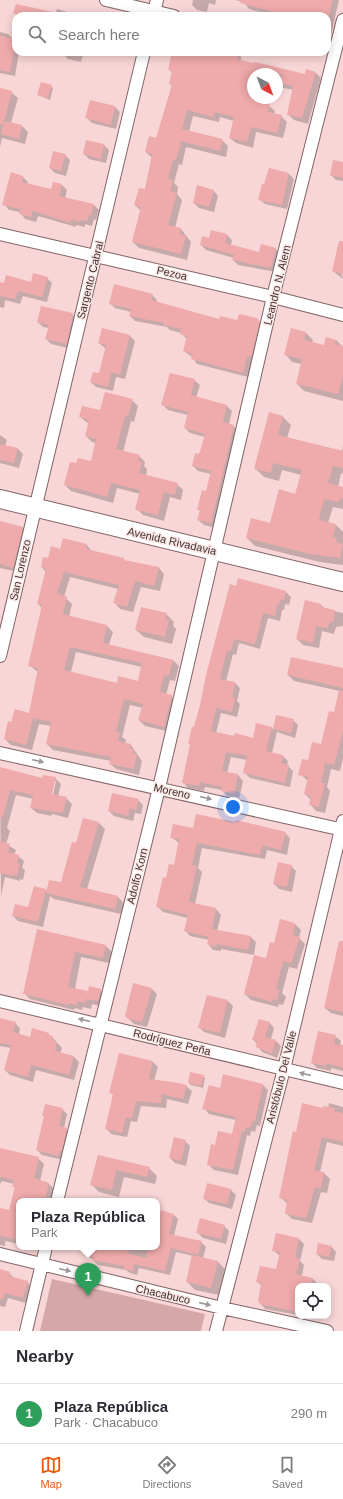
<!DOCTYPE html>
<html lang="en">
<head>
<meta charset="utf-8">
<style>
	:root { --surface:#fff; --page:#f7f7f7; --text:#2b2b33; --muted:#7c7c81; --line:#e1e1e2; --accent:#ea580c }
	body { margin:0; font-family:Arial,sans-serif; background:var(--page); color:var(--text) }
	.controls { position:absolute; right:12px; bottom:12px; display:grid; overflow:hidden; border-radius:8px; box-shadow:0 2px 10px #0003 }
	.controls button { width:36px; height:36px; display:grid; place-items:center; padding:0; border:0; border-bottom:1px solid var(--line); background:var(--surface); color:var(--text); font:20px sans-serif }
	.compass { position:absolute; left:247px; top:68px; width:36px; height:36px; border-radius:50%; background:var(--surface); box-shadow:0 2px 10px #0003; rotate:139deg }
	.you { position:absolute; left:233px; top:807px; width:14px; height:14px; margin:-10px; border:3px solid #fff; border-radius:50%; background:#1a73e8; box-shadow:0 0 0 6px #1a73e833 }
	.badge { display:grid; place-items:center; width:26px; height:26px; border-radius:50%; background:var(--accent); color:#fff; font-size:13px; font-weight:700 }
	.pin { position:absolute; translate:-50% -33px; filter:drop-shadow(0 1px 2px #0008) }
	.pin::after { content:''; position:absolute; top:21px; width:14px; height:12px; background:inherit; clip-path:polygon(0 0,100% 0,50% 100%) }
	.popup { position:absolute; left:16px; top:1198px; width:144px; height:52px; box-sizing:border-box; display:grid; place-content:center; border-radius:8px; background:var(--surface); filter:drop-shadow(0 1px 3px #0005); font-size:13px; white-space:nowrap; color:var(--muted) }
	.popup b { font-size:15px; color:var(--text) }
	.popup::after { content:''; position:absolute; left:50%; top:100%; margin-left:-8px; border:8px solid transparent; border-top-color:var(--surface) }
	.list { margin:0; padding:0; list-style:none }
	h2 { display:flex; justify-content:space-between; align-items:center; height:52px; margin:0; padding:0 16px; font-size:17px }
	h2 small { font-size:13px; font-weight:400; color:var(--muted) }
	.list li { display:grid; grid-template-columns:26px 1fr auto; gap:12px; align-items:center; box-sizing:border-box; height:60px; padding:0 16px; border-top:1px solid var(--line) }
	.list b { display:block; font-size:15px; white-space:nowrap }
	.list p { margin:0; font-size:13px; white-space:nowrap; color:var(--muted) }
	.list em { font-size:13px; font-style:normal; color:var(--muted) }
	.icon { flex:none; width:22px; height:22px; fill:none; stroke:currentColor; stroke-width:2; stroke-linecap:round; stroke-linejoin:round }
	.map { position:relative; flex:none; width:343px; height:1331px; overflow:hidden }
	.search { position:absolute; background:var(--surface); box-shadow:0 2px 10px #0003; left:12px; right:12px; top:12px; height:44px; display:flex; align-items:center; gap:10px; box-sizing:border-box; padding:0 14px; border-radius:12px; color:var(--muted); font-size:15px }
	.sheet { height:112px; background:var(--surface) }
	nav { display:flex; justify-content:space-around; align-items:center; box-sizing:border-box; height:56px; border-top:1px solid var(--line); background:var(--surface); font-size:11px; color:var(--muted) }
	nav a { display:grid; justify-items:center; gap:2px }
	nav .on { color:var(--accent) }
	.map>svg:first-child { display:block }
	.green { fill:#d5a7a8 }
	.shadow { fill:#0003; fill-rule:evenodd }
	.building { fill:#efaaab; fill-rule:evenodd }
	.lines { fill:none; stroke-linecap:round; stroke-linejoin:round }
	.minor-casing { stroke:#816364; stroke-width:14 }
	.secondary-casing { stroke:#816364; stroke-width:20 }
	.minor { stroke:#fff; stroke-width:12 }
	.secondary { stroke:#fff; stroke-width:18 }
	.oneway { fill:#9f9898 }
	.labels { text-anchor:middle; stroke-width:3; stroke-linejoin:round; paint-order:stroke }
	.street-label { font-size:11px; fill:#3f3232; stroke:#fce7e6 }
</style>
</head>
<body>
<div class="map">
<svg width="343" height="1331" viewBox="0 0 343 1331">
	<rect width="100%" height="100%" fill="#f8d5d6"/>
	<path class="green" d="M52,1279L205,1314L201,1331H40Z"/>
	<path class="shadow" d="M193,0H216L215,5L209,3L207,12L197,10L192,5Z
		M235,0H339L330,39L327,38V16H274L249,9L244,2Z
		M57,9L78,15L79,12L89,16H55Z
		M14,13L39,16H18Z
		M0,32L8,34L16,41V52H19L15,76L0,73Z
		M61,52H84L81,62L68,59Z
		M172,52H237L241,57V59L243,61L305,75L315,72L321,78L308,124L294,120L288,114L294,90L279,87L277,91V74H253V98H268L267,104L275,111L274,115L281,116L287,122L283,138L256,132L253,148L236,143L230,138L234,121L220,117L219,122L193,116L189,132L222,140L228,146L226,157L186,147L182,165L179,164L174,183L178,187L177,194L182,200L175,228L181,229L191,242L187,260L139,248L133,242L141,211L135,205L145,191L152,158L146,152L157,139L172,86L170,84L172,73L169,69Z
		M51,86L53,88L50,100L38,95Z
		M0,89L11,92L18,98L11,123L22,126L28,132L25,144L2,138L0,147Z
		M91,101L115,107L120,112L116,129L92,123L87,118Z
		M87,141L104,145L109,150L106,163L89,159L84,154Z
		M65,155L70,160L66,176L55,173L50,168Z
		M343,163V181L336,180L331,175Z
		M11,174L23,177L28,182L27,184L52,190L62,185L67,190L65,198L94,205L99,210L96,220L94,219L92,226L85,224V227L76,225V227L38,216L36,222L25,219L20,212L9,210L4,204Z
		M289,174L294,179L287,209L265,204L259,199Z
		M213,190L218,196L214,212L199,208L194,203Z
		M212,231L227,235L232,240L231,245L260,253L275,248L280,254L276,272L238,265L233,260L234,258L206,250L201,245L210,239Z
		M343,248V273L341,272L343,279L333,271Z
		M47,278L52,283L47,302L23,296L20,304L5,300L4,308L0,307V283H32Z
		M152,295L157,300L156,303L220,320L238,321L257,319L262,325L248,377L197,364L192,357L184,351L187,339L181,333L170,330L167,327L135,321L130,316L131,312L115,308L110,303Z
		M72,314L77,320L72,349L51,344L46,339L49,328L43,327L38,322Z
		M306,333L313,340L312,343L324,346L326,338L336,340L343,347V401L304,391L297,384L302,364L292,362L285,354Z
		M130,336L135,341L125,379L116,377L113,391L96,387L91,382L99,374L106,349L99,343Z
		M194,380L200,385L196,398L227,406L232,411L229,424L233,426L239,431L216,528L204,525L198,520L201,512L198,509L206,492L211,474L198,471L193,466L201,452L205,437L190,433L185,428L188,415L168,410L163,405Z
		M132,400L138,406L134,422L131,421L123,452L139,456L145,462L144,466L147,469L146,476L177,484L183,490L181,500L170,497L164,521L143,515L137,509L140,494L117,488L113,503L71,491L65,485L77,465L91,463L96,443L92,442L86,436L89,424L80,417Z
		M282,416L291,425L287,438L342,451L343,446V474L341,473L338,487L343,488V509L333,507L328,523L336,525L343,532V565L320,562L255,546L247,538L271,524L296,495L301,475L282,470L279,481L264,477L255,468Z
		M0,435L7,440L5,446L18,449L23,454L19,468L0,463Z
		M0,522L23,528L28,533L18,572L0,568Z
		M64,539L87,545L92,552L124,559L126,562L159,568L164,574L160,591L141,587L133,612L120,609L115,603L118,589L70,577L64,597L72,604L69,617L107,626L113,632L109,645L173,660L179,666L175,681L170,680L166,695L171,696L177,702L170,732L145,726L139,720L143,708L130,705L122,737L126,740L125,744L131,745L142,761L139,775L116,769L110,764L111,761L53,750L47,744L51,726L39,724L32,750L11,745L5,739L12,723L30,714L38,672L29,665L42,608L38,604L46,572L42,567L48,559L61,550ZM76,652L142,667L138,682L118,684L71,672Z
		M239,579L286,592L291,597L289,605L285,604L284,610H282L280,621L268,618L260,649L239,643L236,655L233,654L226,681L235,683L240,688L237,701L240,704L237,717L221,713L216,733L253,739L272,728L274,730L277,716L293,720L298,725L295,738L277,732L272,753L283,756L288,761L287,765L293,771L290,787L250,778L244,772L247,760L231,757L227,773L238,775L243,781L239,799L227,796L222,790L205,787L204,791L188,788L183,782L191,745L189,743Z
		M321,605L325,609L343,613V626L336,627L334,634L322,631L319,648L303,645L297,639Z
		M166,614L174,622L173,625L176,629L172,644L144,637L136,630Z
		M343,669V758L340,771L331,769L327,787L330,791L325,813L316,811L310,804L311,800L305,794L308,781L300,774L322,745L335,713L340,691L294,681L288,675Z
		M0,768L43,779L55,778L61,784L58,796L66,798L72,804L68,818L52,814L51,816L37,813L31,808L33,799L16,795L7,828L10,831L6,844L16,850L14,855L18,856L24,861L22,868L25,870L23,880L20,879V881L5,877L1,896ZM54,781H56L52,799H50Z
		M138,800L143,805L141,814L135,813L133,821L114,816L109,811Z
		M99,823L105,829L87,889L117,896L124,903L121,914L54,899L50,896L43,927L18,921L13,916L29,909L46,890L48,892L62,884L77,844Z
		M193,830L285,833L290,838L287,855L267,850L265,859L202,848L198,868L202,872L195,904L216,909L221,915L217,931L251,937L256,942L254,955L221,949V951L213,950L208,944L209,940L190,936L185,930L188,918L163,912L158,907L167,879L175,866L179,843L171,837Z
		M291,866L296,871L292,892L279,889L274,884Z
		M295,924L301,930L299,938L305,944L297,969L289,967L282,993L286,997L283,1005L279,1004L278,1007L251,1000L245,994L267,960L275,944Z
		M38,930L106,946L112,952L109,963L81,957L75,989L89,993L100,990L106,996L103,1007L92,1004L91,1009L83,1007L82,1010L75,1008L74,1010L30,999L24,993Z
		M343,959V1016L331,1013L325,1008Z
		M133,985L152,989L157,994L147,1027L134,1024L128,1018Z
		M207,996L228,1001L233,1006L225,1038L204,1032L199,1027Z
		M0,1019L15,1023L20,1028L19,1035L31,1038L52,1037L62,1048L60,1054L74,1057L79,1062L74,1080L36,1070L33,1082L10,1075L5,1070L11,1048L0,1046Z
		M269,1022L274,1028L271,1039L276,1041L281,1046L277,1058L262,1052L254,1040Z
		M335,1036L341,1041L340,1045H343V1071L331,1068V1071L317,1068L312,1063Z
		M153,1062L158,1067L154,1081L186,1086L192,1091L188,1104L167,1099L166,1108L141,1106L137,1122L131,1121L127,1137L111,1134L106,1128L114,1096L110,1092Z
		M224,1075L263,1085L268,1090L260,1126L257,1125L255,1132L251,1131L250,1136L247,1135L238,1175L214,1170L209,1165L215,1146L233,1135L236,1120L209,1114L204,1108L221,1089Z
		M203,1076L205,1078L203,1088L191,1085L189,1083Z
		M329,1103L343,1107V1146L327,1142L320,1172L324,1173L330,1179L327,1193L321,1192L312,1223L292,1219L286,1213L288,1204L280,1197L297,1133L328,1108Z
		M62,1109L67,1114L64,1128L72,1134L63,1160L42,1155L37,1150L45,1117L43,1115Z
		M185,1141L190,1146L186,1166L175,1163L170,1158Z
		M0,1149L38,1158L44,1164L40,1181L49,1184L55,1190L54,1201H19V1244L5,1241V1246L0,1245V1209L10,1211L15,1188L14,1184L2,1181L0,1184Z
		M98,1156L149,1168L157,1176L155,1184L124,1177L119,1197L99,1192L91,1184Z
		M231,1190L236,1195L232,1209L209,1203L204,1198Z
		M174,1215L178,1219L174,1236L201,1242L206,1247L203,1258L218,1262L225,1269L219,1295L195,1290L187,1282L193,1256L176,1252L170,1275L139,1268L137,1275L130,1273L126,1270L98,1265L87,1255L89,1247H157V1229Z
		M224,1226L229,1231L226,1244L203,1238L198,1233Z
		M299,1239L304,1244L300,1261L304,1265L302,1276L313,1279L318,1284L317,1286H298V1315L265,1309L259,1301L262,1286L257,1282L276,1271L280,1256L273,1250Z
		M331,1246L336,1252L334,1261L322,1259L317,1254Z
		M0,1271L10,1274L15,1279L27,1282L33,1288L29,1304L8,1298L5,1307L0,1306Z"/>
	<path class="building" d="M241,0H332L329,16H309L294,13L293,16H273L274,12L240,3Z
		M16,4L53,12L52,16H25L13,13Z
		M0,36L16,39L10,72L0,70Z
		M172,52H235V55H238L237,59L254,63L255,62L305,74L306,69L316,72L302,118L287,115L293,86L280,83L282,74H253V100L270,104L268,112L282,115L277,133L251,127L247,142L229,138L234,117L214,112L213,117L187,110L182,129L223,139L220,151L181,141L176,160L173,159L168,179L173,180L170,191L177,193L168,225L181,228L180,234L186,236L181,254L132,242L141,207L134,205L139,188L145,189L152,154L145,152L149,136L156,138L172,85L169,84L172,71L168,70Z
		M41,82L52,85L48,98L37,95Z
		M0,88L12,91L3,125L0,124Z
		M90,100L115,106L111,125L85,118Z
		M5,121L22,125L19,139L1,134Z
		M86,140L104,144L101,159L83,154Z
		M53,151L66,154L61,171L49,168Z
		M333,160L343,162V178L330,175Z
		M269,168L289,173L282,205L258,200L262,184H264Z
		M11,172L23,176L22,182L51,189L53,182L62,184L59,196L94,204L91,215H89L87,221L80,220V222L71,220V223L33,211L31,217L19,214L20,209L2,205Z
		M197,185L214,190L209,207L193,203Z
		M211,230L227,234L225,243L259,252L261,244L276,248L271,268L232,260L234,255L200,245L202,236L209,238Z
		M339,241H343V274L332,271Z
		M33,273L48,277L42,297L18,291L15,299L0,296V282L4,283L6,275L31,282Z
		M114,284L153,294L151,300L219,319L220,316L237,320L239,314L257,318L260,322L251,357L247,356L243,373L191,359L192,354L183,351L187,336L180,334L181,329L163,325L164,323L129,316L131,309L109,304Z
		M41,306L73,313L67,344L45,339L49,325L37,322Z
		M102,328L130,335L120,375L111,372L108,387L90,382L93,372L99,373L106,345L98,343Z
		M291,328L306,332L304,340L324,345L326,337L336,340L335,344L343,346V376L338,394L296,384L302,359L284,355Z
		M170,373L195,379L191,395L227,405L223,422L234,425L211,523L197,520L200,510H197L202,490L206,491L211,471L192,466L195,453L198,454L200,452L205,434L184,428L188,412L161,405Z
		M105,392L133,399L128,417L125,416L116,449L140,455L138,461L142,462L139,473L178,483L175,495L164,492L158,515L135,510L140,490L111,483L107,497L64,485L70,462L76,463L78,458L91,461L96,439L85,436L89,420L79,417L82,406L100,410Z
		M269,412L283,416L278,435L343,451V468L333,466L328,483L343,487V499L340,498L339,502L324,499L319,520L336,524L333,537L337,538L336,542L343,544L340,558L310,554L246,538L251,518L270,523L279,489L295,494L302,470L273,463L271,473L254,469Z
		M0,444L18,448L14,463L0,460Z
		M0,521L23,527L13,568L0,564Z
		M63,538L87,544L86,549L124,558V560L159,567L154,586L135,581L127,607L113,603L119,585L64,572L57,593L67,597L63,614L107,625L103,643L173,660L169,676L164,675L160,692L172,695L164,727L138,720L143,704L124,699L116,732L120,733L118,741L131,744L130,749H134L133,753L137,754L134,769L109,764L111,757L46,744L51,722L33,718L26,745L4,739L8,721L11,722L15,709L29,713L38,668L28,666L42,605L37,604L46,569L41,567L43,557L48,558L51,546L60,549ZM70,647L142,663L138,681L118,676L117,683L64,670Z
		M238,578L286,591L284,600L280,599L279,605H277L275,616L263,613L255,644L234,639L231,651L227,650L220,679L235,682L232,697L235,698L232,712L216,708L211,731L234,736L235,733L253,738L256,723L272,727L266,751L283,755L281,763L289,765L285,783L243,773L247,756L226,752L222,771L238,774L234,794L221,791L222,787L200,782L199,786L182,783L190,744H188L192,727H194L200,705L206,675L230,584L236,586Z
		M305,600L321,604V607L335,610L333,622L330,621L328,628L316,626L313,643L296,639Z
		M141,607L167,613L165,619L169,620L165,637L135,630Z
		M291,657L343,668V688L287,675Z
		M339,690L343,691V732L334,765L325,763L321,783H325L319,807L309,805L311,796L304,794L308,777L298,775L302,759L308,760L312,742L321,744L329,711L334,712Z
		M276,715L294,719L291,733L273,729Z
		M0,767L42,778L43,775L56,777L52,794L67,797L63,813L30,808L33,795L10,790L3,817H0Z
		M112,793L139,799L136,810L130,808L128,816L108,811Z
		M196,814L235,822L236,820L286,832L281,850L262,845L260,855L197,843L192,865L197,866L189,902L216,908L212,929L251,936L248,950L216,944L215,947L207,944L209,937L184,931L188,915L156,907L163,877L166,878L169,864L174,865L179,839L170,838L173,824L193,828Z
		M83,818L99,822L80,887L118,896L115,909L46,893L49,880L61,882L72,842L76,843Z
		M0,841L10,844L8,852L19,855L17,863L20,864L17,875L15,874V876L0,873Z
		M278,862L292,865L287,887L273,884Z
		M34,886L46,889L38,922L12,916L15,904L28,907Z
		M280,919L295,923L293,935L300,937L291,963L283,961L276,989L280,990L277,1000L273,999L272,1002L244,994L254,955L266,958L270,942L274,943Z
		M37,929L106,945L103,958L75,952L68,987L88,991L89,986L101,989L98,1001L86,999L85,1003L77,1001V1005L69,1003L68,1005L23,994Z
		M339,941H343V1012L324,1008Z
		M133,983L152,988L142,1022L128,1019L125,1016Z
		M207,995L228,1000L220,1033L198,1028Z
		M0,1018L16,1022L13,1032L30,1037L32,1028L49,1033V1035L53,1036L52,1040L57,1042L55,1051L74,1056L69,1075L31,1065L28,1077L4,1070L11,1045L0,1043Z
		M259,1019L270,1022L265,1037L276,1040L272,1054L256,1047L257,1041L252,1040Z
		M318,1031L336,1035L334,1044L343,1046V1068L326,1063V1066L311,1063Z
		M119,1053L153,1061L149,1079L173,1082L187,1085L183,1099L162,1094L161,1103L136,1101L132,1118L126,1117L122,1133L105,1129L113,1094L109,1093Z
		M190,1072L204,1075L201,1086L188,1083Z
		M223,1074L263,1084L255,1121H252L250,1128L246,1127L245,1131H242L233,1170L207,1165L211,1144L215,1145L218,1131L232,1134L236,1117L202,1109L209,1085L220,1088Z
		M302,1103L323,1108V1106L335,1108L334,1111L343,1113V1142L322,1137L314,1170L324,1172L321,1188L315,1187L306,1218L285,1214L287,1200L279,1198L293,1131L296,1132Z
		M45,1104L63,1108L59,1126L67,1128L62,1151H60L58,1156L36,1150L44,1116H42Z
		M174,1137L186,1140L181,1161L169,1158Z
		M0,1148L39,1157L34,1178L49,1183L45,1201H19V1240L0,1236V1208L9,1210L15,1187H12L14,1180L0,1177Z
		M98,1155L150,1167L147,1177L116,1170L112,1190L90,1185Z
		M207,1183L231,1189L227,1204L203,1199Z
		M161,1210L174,1214L169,1234L202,1241L198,1255L171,1248L165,1271L134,1264L133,1271L124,1269V1266L92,1260L93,1257L86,1255L87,1247H128L127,1253L146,1258L149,1247H157V1225Z
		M200,1218L225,1225L221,1239L196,1233Z
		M276,1233L299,1238L295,1258L300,1259L296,1274L313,1278L311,1286H298V1312L259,1304L260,1302H258L261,1283L256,1282L260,1266L276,1269L280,1252L272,1251Z
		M318,1243L332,1246L329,1257L316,1254Z
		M192,1255L218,1261L211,1288L186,1282Z
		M0,1269L10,1272L9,1276L28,1281L23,1298L5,1293L3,1299H0Z"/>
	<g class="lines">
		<g class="minor-casing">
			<path id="minor" d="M106,0L174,16
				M153,16L157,0
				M0,234L273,297L343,315
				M0,656L144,52
				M0,753L343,830
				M0,1001L343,1083
				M57,1201L159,788L273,297L343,20
				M0,1254L222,1308L327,1331
				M26,1331L46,1247
				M216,1331L284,1069L343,821"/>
		</g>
		<g class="secondary-casing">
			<path id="secondary" d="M0,499L343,582"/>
		</g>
		<use href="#minor" class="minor"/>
		<use href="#secondary" class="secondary"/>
	</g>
	<defs><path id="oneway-solid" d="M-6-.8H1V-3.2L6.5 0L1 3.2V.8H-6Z"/></defs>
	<g class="oneway">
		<use href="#oneway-solid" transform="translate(38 761) rotate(13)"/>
		<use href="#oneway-solid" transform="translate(206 798) rotate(13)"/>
		<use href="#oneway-solid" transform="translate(84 1020) rotate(-167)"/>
		<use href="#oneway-solid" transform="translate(305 1074) rotate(-167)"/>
		<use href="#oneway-solid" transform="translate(65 1270) rotate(13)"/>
		<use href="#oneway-solid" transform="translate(205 1304) rotate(13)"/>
	</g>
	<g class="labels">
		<g class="street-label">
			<text transform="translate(172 273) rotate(13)" y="4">Pezoa</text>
			<text transform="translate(90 280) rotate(-76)" y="4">Sargento Cabral</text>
			<text transform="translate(277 285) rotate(-76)" y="4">Leandro N. Alem</text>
			<text transform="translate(172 541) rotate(13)" y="4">Avenida Rivadavia</text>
			<text transform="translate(20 570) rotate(-77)" y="4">San Lorenzo</text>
			<text transform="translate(172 791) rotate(13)" y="4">Moreno</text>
			<text transform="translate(137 876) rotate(-76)" y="4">Adolfo Korn</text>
			<text transform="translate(172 1042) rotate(14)" y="4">Rodríguez Peña</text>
			<text transform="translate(281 1077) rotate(-76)" y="4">Aristóbulo Del Valle</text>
			<text transform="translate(163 1294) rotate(13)" y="4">Chacabuco</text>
		</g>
	</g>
</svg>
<div class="controls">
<button><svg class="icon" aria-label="locate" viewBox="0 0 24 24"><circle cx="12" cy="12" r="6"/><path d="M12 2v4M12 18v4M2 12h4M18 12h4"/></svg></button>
</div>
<svg class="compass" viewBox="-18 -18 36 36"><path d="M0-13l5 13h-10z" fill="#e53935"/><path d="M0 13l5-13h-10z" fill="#7c7c81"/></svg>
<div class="you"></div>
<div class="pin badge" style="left:88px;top:1296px;background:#2e9e5b">1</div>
<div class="popup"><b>Plaza República</b>Park</div>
<div class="search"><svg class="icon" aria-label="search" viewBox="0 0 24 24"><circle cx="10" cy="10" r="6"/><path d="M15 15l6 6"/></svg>Search here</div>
</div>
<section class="sheet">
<h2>Nearby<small></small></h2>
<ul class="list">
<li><span class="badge" style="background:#2e9e5b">1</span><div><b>Plaza República</b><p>Park · Chacabuco</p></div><em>290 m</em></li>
</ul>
</section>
<nav>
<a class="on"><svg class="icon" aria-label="map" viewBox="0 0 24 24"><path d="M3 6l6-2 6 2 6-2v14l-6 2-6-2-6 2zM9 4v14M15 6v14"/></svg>Map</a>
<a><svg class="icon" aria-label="directions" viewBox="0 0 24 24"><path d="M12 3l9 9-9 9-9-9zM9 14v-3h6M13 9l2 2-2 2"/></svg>Directions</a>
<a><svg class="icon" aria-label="saved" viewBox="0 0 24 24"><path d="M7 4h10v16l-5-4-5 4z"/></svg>Saved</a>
</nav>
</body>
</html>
